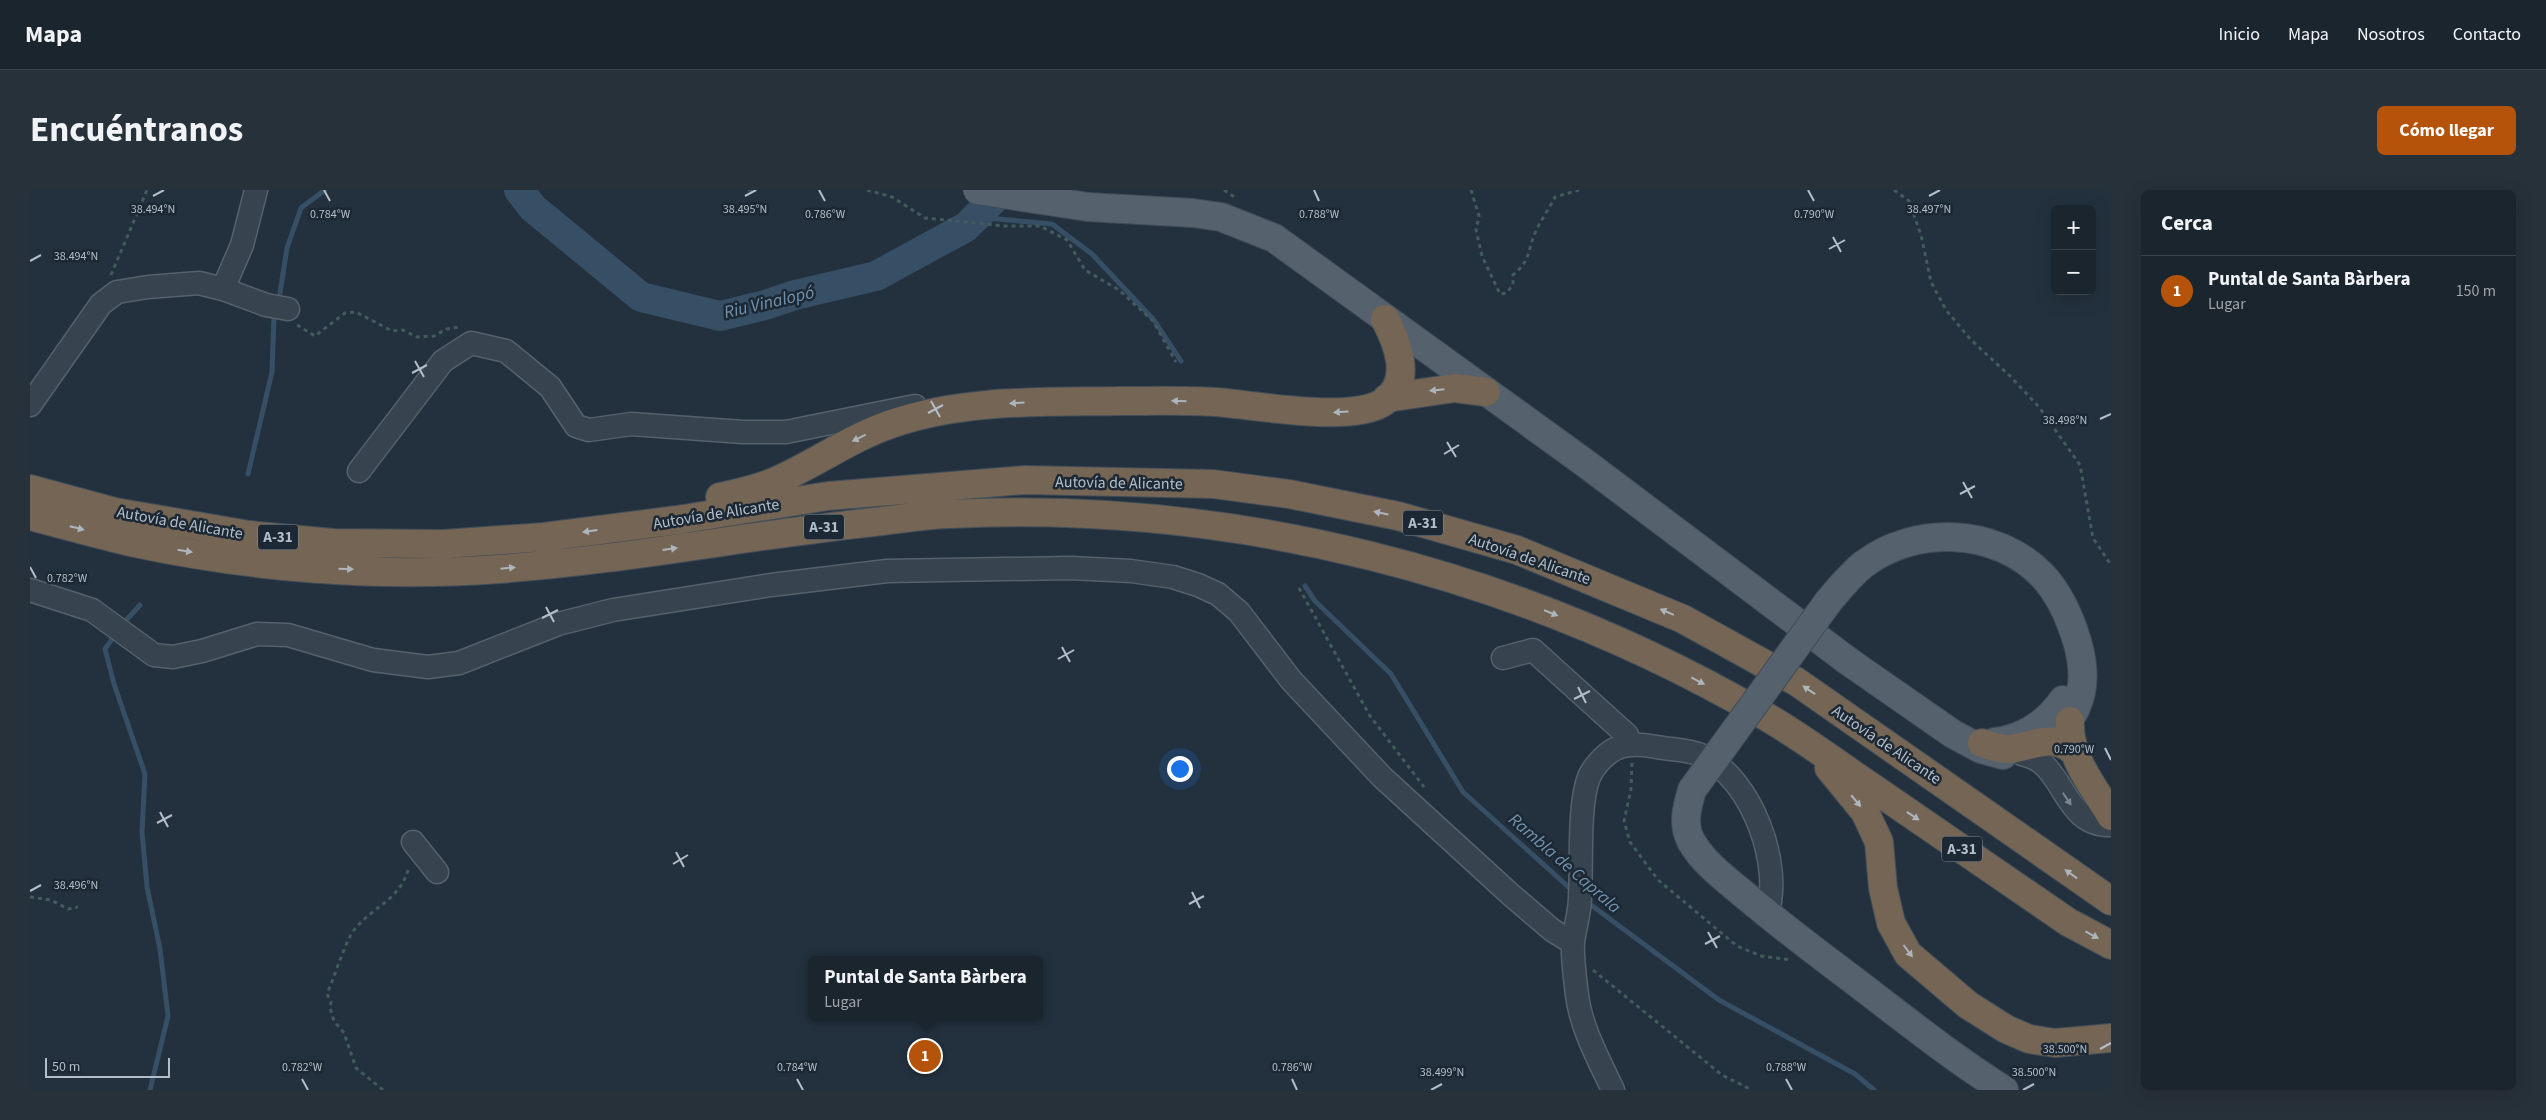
<!DOCTYPE html>
<html lang="es">
<head>
<meta charset="utf-8">
<style>
	:root { --surface:#1a252e; --page:#27313a; --text:#f1f3f6; --muted:#9fa5aa; --line:#38424a; --accent:#b45309 }
	body { margin:0; font-family:"Source Sans 3",sans-serif; background:var(--page); color:var(--text) }
	.controls { position:absolute; right:15px; top:15px; display:grid; overflow:hidden; border-radius:8px; box-shadow:0 5px 20px #0002 }
	.controls button { width:45px; height:45px; display:grid; place-items:center; padding:0; border:0; border-bottom:1px solid var(--line); background:var(--surface); color:var(--text); font:25px sans-serif }
	.scale { position:absolute; left:15px; bottom:12px; width:125px; box-sizing:border-box; padding-left:5px; border:2px solid #b3bec9; border-top:0; font-size:14px; line-height:18px; white-space:nowrap; color:#b3bec9; -webkit-text-stroke:4px #1c2833; paint-order:stroke }
	.you { position:absolute; left:1149px; top:578px; width:18px; height:18px; margin:-12px; border:4px solid #fff; border-radius:50%; background:#1a73e8; box-shadow:0 0 0 8px #1a73e833 }
	.badge { display:grid; place-items:center; width:32px; height:32px; border-radius:50%; background:var(--accent); color:#fff; font-size:16px; font-weight:700 }
	.pin { position:absolute; translate:-50% -50%; border:2px solid #fff; box-shadow:0 1px 5px #0006 }
	.popup { position:absolute; left:778px; top:766px; width:235px; height:65px; box-sizing:border-box; display:grid; place-content:center; border-radius:8px; background:var(--surface); filter:drop-shadow(0 1px 4px #0005); font-size:16px; white-space:nowrap; color:var(--muted) }
	.popup b { font-size:19px; color:var(--text) }
	.popup::after { content:''; position:absolute; left:50%; top:100%; margin-left:-10px; border:10px solid transparent; border-top-color:var(--surface) }
	.list { margin:0; padding:0; list-style:none }
	h2 { display:flex; justify-content:space-between; align-items:center; height:65px; margin:0; padding:0 20px; font-size:21px }
	h2 small { font-size:16px; font-weight:400; color:var(--muted) }
	.list li { display:grid; grid-template-columns:32px 1fr auto; gap:15px; align-items:center; box-sizing:border-box; height:70px; padding:0 20px; border-top:1px solid var(--line) }
	.list b { display:block; font-size:19px; white-space:nowrap }
	.list p { margin:0; font-size:16px; white-space:nowrap; color:var(--muted) }
	.list em { font-size:16px; font-style:normal; color:var(--muted) }
	.map { position:relative; flex:none; width:2081px; height:900px; overflow:hidden; border-radius:8px }
	header { display:flex; align-items:center; gap:30px; box-sizing:border-box; height:70px; padding:0 25px; background:var(--surface); border-bottom:1px solid var(--line) }
	header strong { font-size:24px }
	nav { display:flex; gap:28px; margin-inline-start:auto; font-size:18px }
	.intro { display:flex; align-items:center; justify-content:space-between; box-sizing:border-box; height:120px; padding:0 30px }
	h1 { margin:0; font-size:35px }
	.button { padding:12px 22px; border-radius:8px; background:var(--accent); color:#fff; font-size:18px; font-weight:700 }
	main { display:flex; gap:30px; padding:0 30px }
	aside { flex:1; background:var(--surface); border-radius:8px; box-shadow:0 5px 20px #0002 }
	.map>svg:first-child { display:block }
	.lines { fill:none; stroke-linecap:round; stroke-linejoin:round }
	.stream { stroke:#364f65; stroke-width:5 }
	.river { stroke:#364f65; stroke-width:30 }
	.minor-casing { stroke:#55616c; stroke-width:25 }
	.major-casing { stroke:#404c57; stroke-width:30 }
	.highway-casing { stroke:#424e59; stroke-width:30 }
	.path { stroke:#435b5c; stroke-width:3; stroke-dasharray:4 4; stroke-linecap:butt }
	.minor { stroke:#37434e; stroke-width:22 }
	.major { stroke:#55626e; stroke-width:28 }
	.highway { stroke:#746554; stroke-width:28 }
	.major-bridge-casing { stroke:#404c57; stroke-width:30; stroke-linecap:butt }
	.major-bridge { stroke:#55626e; stroke-width:28 }
	.oneway { fill:#adb5bd }
	.oneway2 { fill:#7b8792 }
	.ticks { fill:none; stroke:#b3bec9; stroke-width:2 }
	.labels { text-anchor:middle; stroke-width:5; stroke-linejoin:round; paint-order:stroke }
	.shield { fill:#1c2833; stroke:#86919c; stroke-width:1 }
	.shield-label { font-size:15px; font-weight:bold; fill:#b3bec9 }
	.street-label { font-size:16px; fill:#b3bec9; stroke:#1c2833 }
	.water-label { font-size:18px; font-style:italic; fill:#7292ad; stroke:#1c2833 }
	.ticks-label { font-size:12px; text-anchor:middle; fill:#b3bec9; stroke:#1c2833; stroke-width:5; stroke-linejoin:round; paint-order:stroke }
</style>
</head>
<body>
<header>
<strong>Mapa</strong>
<nav><a>Inicio</a><a>Mapa</a><a>Nosotros</a><a>Contacto</a></nav>
</header>
<div class="intro"><h1>Encuéntranos</h1><a class="button">Cómo llegar</a></div>
<main>
<div class="map">
<svg width="2081" height="900" viewBox="0 0 2081 900">
	<rect width="100%" height="100%" fill="#23313e"/>
	<g class="lines">
		<path class="stream" d="M946,27L1022,34L1062,64L1124,130L1151,171
			M250,103L257,58L271,18L295,0
			M218,284L242,182L244,126
			M1275,396L1285,411L1361,484L1433,602L1544,702
			M91,436L110,415
			M85,445L75,459L84,494L115,584L112,642L117,697L130,759L138,826L120,900
			M1557,712L1689,810L1825,884L1844,900"/>
		<path class="river" d="M489,0L503,18L611,107L690,126L735,115L765,105L846,86L936,37L973,0"/>
		<g class="minor-casing">
			<path id="minor" d="M193,99L236,115L258,119
				M0,215L71,114L87,102L118,97L169,93L193,99L212,55L226,0
				M329,281L413,171L441,153L476,161L520,197L546,236L559,240L601,234L713,242H756L885,216
				M0,400L62,420L124,465L143,467L172,461L227,444L258,445L343,470L398,477L429,473L528,434L583,420L741,395L857,381L1041,378L1101,381L1143,387L1168,395L1188,404L1209,422L1261,490L1352,587L1480,704L1522,740L1543,753
				M1473,468L1503,460L1597,545L1600,554
				M1992,564C2000,566 2009,569 2015,576C2037,598 2042,636 2081,635
				M383,652L407,682
				M1583,900C1569,870 1551,838 1547,805C1545,788 1542,768 1543,752C1545,737 1550,722 1550,707C1552,675 1548,615 1559,587C1564,576 1574,565 1585,559C1600,552 1616,555 1633,558C1646,560 1661,560 1673,566C1722,589 1753,675 1737,724"/>
		</g>
		<g class="major-casing">
			<path id="major" d="M1058,17L1163,23L1191,27L1244,48L1555,273L1818,471L1923,544L1951,559L1973,565
				M1798,412C1809,399 1820,385 1834,374C1886,335 1966,338 2012,385C2029,403 2040,428 2047,451C2058,488 2054,521 2023,547
				M1965,552C1993,549 2017,533 2033,510
				M1662,600C1657,617 1652,634 1661,651C1673,672 1693,687 1711,702C1742,728 1774,753 1806,777C1861,818 1915,863 1974,900"/>
		</g>
		<g class="highway-casing">
			<path id="highway" d="M1357,208L1425,198L1456,202
				M0,299L85,322L219,345L303,353L413,354L514,347L647,330L798,306L995,290L1183,294L1259,304L1368,326L1487,360L1653,429L1767,492L2081,711
				M690,307C708,303 728,299 746,291C785,274 820,248 861,234C933,209 1013,212 1089,211C1121,211 1154,210 1186,212C1226,215 1318,233 1352,213C1384,193 1368,154 1355,129
				M0,326C35,335 70,345 105,353C222,378 349,388 469,379C595,370 719,345 844,332C869,329 894,325 919,324C1204,310 1489,383 1735,526C1772,547 1807,574 1843,598C1908,643 1973,687 2038,732L2081,755
				M2040,531C2038,567 2064,597 2081,626
				M1952,553C1961,556 1969,559 1979,559C2002,557 2023,542 2043,561
				M1799,578L1835,622L1849,652L1853,698L1861,733L1878,764L1938,815L1976,839L1999,849L2025,853L2081,848"/>
		</g>
		<path class="path" d="M718,0H727
			M837,0L862,7L895,28L974,36H1010L1037,50L1055,80L1089,100L1123,131L1146,172
			M1194,0L1206,8
			M1441,0L1449,26L1446,40L1452,66L1470,104L1477,103L1483,94V85C1501,70 1497,62 1505,43C1510,31 1519,19 1525,7L1549,0
			M1864,0L1879,11L1891,45L1901,92L1916,120L1941,150L1980,186L2009,217L2050,275L2063,348L2081,375
			M81,85L117,0
			M267,135L285,146L315,123L326,122L362,141L373,140L387,147L404,146L417,139L429,137
			M1269,398L1340,526L1394,597
			M1602,573L1601,599L1594,631L1600,652L1628,690L1707,756L1731,766L1761,770
			M0,707L21,710L38,719L48,717
			M1563,780L1692,885L1722,900
			M353,900L326,878L314,843L304,831L300,818L301,812L297,804C304,788 316,750 324,740C344,715 370,711 379,677"/>
		<use href="#minor" class="minor"/>
		<use href="#major" class="major"/>
		<use href="#highway" class="highway"/>
		<g class="major-bridge-casing">
			<path id="major-bridge" d="M947,0L1058,17
				M1662,600L1798,412"/>
		</g>
		<use href="#major-bridge" class="major-bridge"/>
	</g>
	<defs><path id="oneway-solid" d="M-6-.8H1V-3.2L6.5 0L1 3.2V.8H-6Z" transform="scale(1.25)"/></defs>
	<g class="oneway">
		<use href="#oneway-solid" transform="translate(1407 200) rotate(174)"/>
		<use href="#oneway-solid" transform="translate(1149 211) rotate(-179)"/>
		<use href="#oneway-solid" transform="translate(987 213) rotate(176)"/>
		<use href="#oneway-solid" transform="translate(1311 222) rotate(177)"/>
		<use href="#oneway-solid" transform="translate(829 248) rotate(154)"/>
		<use href="#oneway-solid" transform="translate(1351 323) rotate(-168)"/>
		<use href="#oneway-solid" transform="translate(47 338) rotate(14)"/>
		<use href="#oneway-solid" transform="translate(560 341) rotate(172)"/>
		<use href="#oneway-solid" transform="translate(640 359) rotate(-8)"/>
		<use href="#oneway-solid" transform="translate(155 361) rotate(9)"/>
		<use href="#oneway-solid" transform="translate(478 378) rotate(-6)"/>
		<use href="#oneway-solid" transform="translate(316 379) rotate(2)"/>
		<use href="#oneway-solid" transform="translate(1637 422) rotate(-157)"/>
		<use href="#oneway-solid" transform="translate(1521 423) rotate(22)"/>
		<use href="#oneway-solid" transform="translate(1668 491) rotate(28)"/>
		<use href="#oneway-solid" transform="translate(1779 500) rotate(-146)"/>
		<use href="#oneway-solid" transform="translate(1826 611) rotate(50)"/>
		<use href="#oneway-solid" transform="translate(1883 626) rotate(34)"/>
		<use href="#oneway-solid" transform="translate(2041 684) rotate(-144)"/>
		<use href="#oneway-solid" transform="translate(2062 745) rotate(28)"/>
		<use href="#oneway-solid" transform="translate(1878 761) rotate(53)"/>
	</g>
	<use class="oneway2" href="#oneway-solid" transform="translate(2037 609) rotate(56)"/>
	<path class="ticks" d="M294,0L300,11M789,0L795,11M1284,0L1289,11M1778,0L1784,11M123,6L134,0M715,6L726,0M1899,6L1910,0M1803,47L1811,62M1799,59L1815,50M0,71L11,65M385,171L394,187M382,183L397,175M901,211L910,227M898,223L913,215M2070,229L2081,224M1417,252L1426,267M1414,264L1429,255M1933,292L1942,308M1930,304L1945,296M0,377L6,388M516,417L524,432M512,428L528,420M1032,457L1040,472M1028,469L1044,460M1548,497L1556,513M1544,509L1560,501M2075,558L2081,570M130,622L138,637M127,633L142,625M646,662L654,677M643,674L658,665M0,701L11,695M1162,702L1170,718M1159,714L1174,706M1678,742L1687,758M1675,754L1690,746M2070,859L2081,853M272,889L278,900M767,889L773,900M1262,889L1267,900M1756,889L1762,900M1401,900L1412,894M1993,900L2004,894"/>
	<g class="labels">
		<g class="shield">
			<rect x="1373" y="320.5" width="40" height="25" rx="4"/>
			<rect x="774" y="324.5" width="40" height="25" rx="4"/>
			<rect x="228" y="334.5" width="40" height="25" rx="4"/>
			<rect x="1912" y="646.5" width="40" height="25" rx="4"/>
		</g>
		<g class="shield-label">
			<text x="1393" y="338">A-31</text>
			<text x="794" y="342">A-31</text>
			<text x="248" y="352">A-31</text>
			<text x="1932" y="664">A-31</text>
		</g>
		<g class="street-label">
			<text transform="translate(1089 292) rotate(1)" y="6">Autovía de Alicante</text>
			<text transform="translate(686 323) rotate(-9)" y="6">Autovía de Alicante</text>
			<text transform="translate(150 332) rotate(10)" y="6">Autovía de Alicante</text>
			<text transform="translate(1500 368) rotate(19)" y="6">Autovía de Alicante</text>
			<text transform="translate(1857 554) rotate(34)" y="6">Autovía de Alicante</text>
		</g>
		<g class="water-label">
			<text transform="translate(739 112) rotate(-13)" y="6">Riu Vinalopó</text>
			<text transform="translate(1535 673) rotate(41)" y="6">Rambla de Caprala</text>
		</g>
	</g>
	<g class="ticks-label">
		<text x="715" y="23">38.495°N</text>
		<text x="1899" y="23">38.497°N</text>
		<text x="123" y="23">38.494°N</text>
		<text x="300" y="28">0.784°W</text>
		<text x="795" y="28">0.786°W</text>
		<text x="1289" y="28">0.788°W</text>
		<text x="1784" y="28">0.790°W</text>
		<text x="46" y="70">38.494°N</text>
		<text x="2035" y="234">38.498°N</text>
		<text x="37" y="392">0.782°W</text>
		<text x="2044" y="563">0.790°W</text>
		<text x="46" y="699">38.496°N</text>
		<text x="2035" y="863">38.500°N</text>
		<text x="272" y="881">0.782°W</text>
		<text x="767" y="881">0.784°W</text>
		<text x="1262" y="881">0.786°W</text>
		<text x="1756" y="881">0.788°W</text>
		<text x="1412" y="886">38.499°N</text>
		<text x="2004" y="886">38.500°N</text>
	</g>
</svg>
<div class="controls">
<button>+</button>
<button>−</button>
</div>
<div class="scale">50 m</div>
<div class="you"></div>
<div class="pin badge" style="left:895px;top:866px">1</div>
<div class="popup"><b>Puntal de Santa Bàrbera</b>Lugar</div>
</div>
<aside>
<h2>Cerca<small></small></h2>
<ul class="list">
<li><span class="badge">1</span><div><b>Puntal de Santa Bàrbera</b><p>Lugar</p></div><em>150 m</em></li>
</ul>
</aside>
</main>
</body>
</html>
